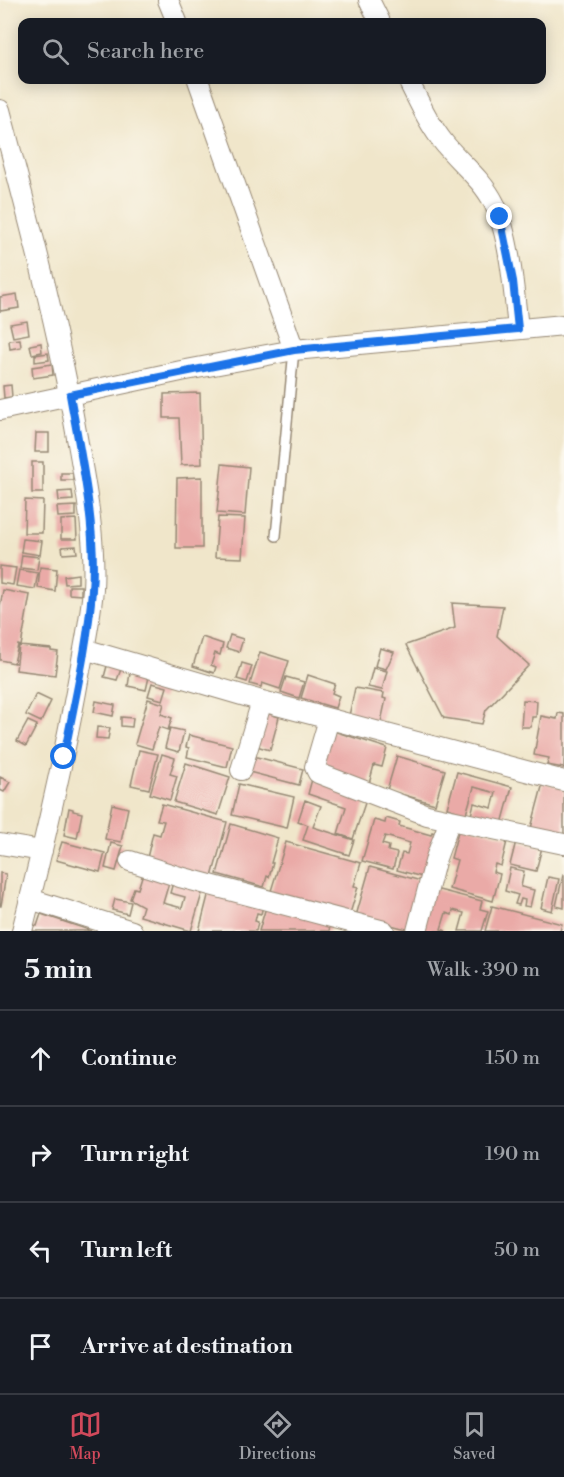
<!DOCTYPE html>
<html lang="en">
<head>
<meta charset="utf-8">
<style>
	:root { --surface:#171b24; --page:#20242c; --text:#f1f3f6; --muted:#9ea1a6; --line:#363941; --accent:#d1495b }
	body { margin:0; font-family:"Libre Bodoni",serif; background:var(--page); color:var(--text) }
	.stop { position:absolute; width:18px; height:18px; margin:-14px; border:4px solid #1a73e8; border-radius:50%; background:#fff }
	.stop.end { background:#1a73e8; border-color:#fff; box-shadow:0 2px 6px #0008 }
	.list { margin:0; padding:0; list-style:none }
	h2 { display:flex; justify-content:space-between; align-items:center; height:78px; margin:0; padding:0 24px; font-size:26px }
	h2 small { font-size:20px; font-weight:400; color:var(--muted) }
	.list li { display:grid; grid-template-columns:39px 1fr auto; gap:18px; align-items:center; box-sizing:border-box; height:96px; padding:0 24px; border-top:2px solid var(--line) }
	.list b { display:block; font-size:22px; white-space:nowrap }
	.list em { font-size:20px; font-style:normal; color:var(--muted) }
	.icon { flex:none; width:33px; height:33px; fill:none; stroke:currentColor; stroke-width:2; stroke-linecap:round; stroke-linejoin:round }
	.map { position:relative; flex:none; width:564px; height:931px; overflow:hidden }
	.search { position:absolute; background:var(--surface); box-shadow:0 3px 15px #0003; left:18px; right:18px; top:18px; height:66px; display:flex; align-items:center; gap:15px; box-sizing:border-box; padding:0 21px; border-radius:12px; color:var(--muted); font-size:22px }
	.sheet { height:462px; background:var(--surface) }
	nav { display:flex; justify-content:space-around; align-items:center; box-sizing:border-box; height:84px; border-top:2px solid var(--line); background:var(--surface); font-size:16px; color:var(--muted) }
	nav a { display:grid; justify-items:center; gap:3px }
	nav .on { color:var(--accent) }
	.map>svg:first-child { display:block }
	.building { fill:#eaaaa7 }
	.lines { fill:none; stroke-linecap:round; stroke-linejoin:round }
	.service-casing { stroke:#968874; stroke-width:12 }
	.minor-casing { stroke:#968874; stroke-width:22 }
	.service { stroke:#fff; stroke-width:9 }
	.minor { stroke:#fff; stroke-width:20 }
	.route { stroke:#1a73e8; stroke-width:8 }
</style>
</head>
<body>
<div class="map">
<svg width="564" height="931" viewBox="0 0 564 931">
	<rect width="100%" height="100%" fill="#fbf7ec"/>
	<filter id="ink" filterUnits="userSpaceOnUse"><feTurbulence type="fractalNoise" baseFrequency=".0167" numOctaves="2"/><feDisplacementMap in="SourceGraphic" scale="12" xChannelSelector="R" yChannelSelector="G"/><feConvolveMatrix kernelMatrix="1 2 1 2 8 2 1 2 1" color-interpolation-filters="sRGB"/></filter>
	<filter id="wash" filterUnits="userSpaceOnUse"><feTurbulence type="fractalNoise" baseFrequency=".008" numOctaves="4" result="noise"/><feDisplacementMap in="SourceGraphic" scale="24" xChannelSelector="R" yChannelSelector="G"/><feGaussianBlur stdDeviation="1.35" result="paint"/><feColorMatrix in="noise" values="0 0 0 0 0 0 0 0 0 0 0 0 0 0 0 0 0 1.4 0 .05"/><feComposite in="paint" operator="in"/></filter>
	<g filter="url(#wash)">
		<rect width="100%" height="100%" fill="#f0e6ca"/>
		<g id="blocks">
			<path class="building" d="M17,294L19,308L0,311V297Z
				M27,321L29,334L13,337L10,324Z
				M20,339L21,347L10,349L9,340Z
				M41,343L42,352L32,354L30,345Z
				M48,353L49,360L35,362V355Z
				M52,364L53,375L33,378L32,367Z
				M11,385L12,397L4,398L3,386Z
				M200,393L202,464L181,465L179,418H164V394Z
				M36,433H49V452H35Z
				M32,462H43V493H32Z
				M222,464L249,467L245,515L217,513Z
				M61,473H73V480H61Z
				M202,477V548H176L177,478Z
				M72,491L73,500L59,501L58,492Z
				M25,500L43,501L42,533H24Z
				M76,506V516L58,517L57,507Z
				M218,517L245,518L242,558L215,557Z
				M76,519L77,539H61V520Z
				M23,539L42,541L40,555L21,552Z
				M76,546L77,553L63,554L62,547Z
				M22,555L39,557L37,570L20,568Z
				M0,566L16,568L13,585L0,583Z
				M40,567L57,569L55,591L38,588Z
				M19,570L38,573L35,589L16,586Z
				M78,574V583L65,584L64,576Z
				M69,586H81V595L69,594Z
				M3,590L30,595L21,646L18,645L14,663L0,660V606Z
				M452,603L503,606L497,636L529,665L486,710L482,724L444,718L406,645L455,628Z
				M230,635L243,639L239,652L226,648Z
				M202,637L223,644L220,655L215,653L211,665L216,667L214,673L193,666Z
				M19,646L51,649V651L58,652L55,675L16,670Z
				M380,648L394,652L386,669L375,666Z
				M260,652L289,661L280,689L262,683L261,687L250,684Z
				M242,663L252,666L247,682L237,679Z
				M107,666L121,669L117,680L104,677Z
				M373,668L387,671L382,690L368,687Z
				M130,673L149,677L146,690L128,686Z
				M308,675L335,684L332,693L339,696L335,708L301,698Z
				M286,677L304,682L299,698L281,692Z
				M152,683L167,687L163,700L148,696Z
				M355,688L384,693L383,698L386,699L381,722L349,716Z
				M36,694L51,701L41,722L26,715Z
				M148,699L164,704L161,714L172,718L168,730L159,727L152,749L135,744Z
				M523,700L537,701L536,717H532L531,727H521Z
				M96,701L115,705L113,716L94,712Z
				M263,712L279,717L270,750L253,745Z
				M558,713L564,714V768L547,765L549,758L534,755L541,716L557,719Z
				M121,717L133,718L132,727L121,726Z
				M28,721L37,725L26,746L17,741Z
				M97,727L110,728L108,739L96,738Z
				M170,728L184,731L179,752L165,748Z
				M327,729L387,748L382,767L374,765L369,784L316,769Z
				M189,735L232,746L227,767L187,757L189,748L186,747Z
				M139,750L158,754L149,789L131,785Z
				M162,754L175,758L170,774L177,776L170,800L150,794Z
				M253,756L303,769L299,785L249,772Z
				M397,756L445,770L435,804L387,790Z
				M186,763L230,777L218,815L174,802Z
				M457,772L512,787L502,824L471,815L474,803L492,808L496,793L474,787L466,814L447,808Z
				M0,777L10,782L4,792L0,790Z
				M312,779L367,797L353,839L338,834L346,807L308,794Z
				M543,783L564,788V841L530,832Z
				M239,784L294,797L287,828L232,815Z
				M305,800L321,806L313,827L354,840L349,855L303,840L308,825L298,821Z
				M112,804L128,808L121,842L105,839Z
				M162,804L227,822L212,877L146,862L153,833L160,835L164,821L157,820Z
				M69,808L73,809V811L82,813L77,838L64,835Z
				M386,818L400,822L399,826L431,835L432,832L441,835L426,878L397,870L402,853L407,854L410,843L385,836L382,844L389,846L388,851L397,853L393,869L362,861L374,820L385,823Z
				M231,824L278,838L271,863H273L269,877L267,876L264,887L217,874Z
				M460,824L508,837L501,866L495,864L493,872L500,874L493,901L449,889L457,860L451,858Z
				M516,841L542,847L536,871L510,865Z
				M62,842L105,853L100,872L56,860Z
				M286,842L361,863L354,886L358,887L349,917L271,891Z
				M111,843L123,846L116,871L105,868Z
				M370,867L425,882L414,931L356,916Z
				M510,868L524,871L521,887L534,890L530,907L524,906L525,900L521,899L519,905L515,904L518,895L505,891Z
				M144,870L171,876L163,903L182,908L185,897L170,893L174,879L204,887L191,931L140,916L143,906L130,899L134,888L138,889Z
				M0,873L6,874L1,906H0Z
				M563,875H564V908L556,906Z
				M548,877L559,879L552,911L541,908Z
				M210,888L264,902L261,914L257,913L255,921L258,922L256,931H199Z
				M431,888L482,901L480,909L488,911L482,931H459L464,913L453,910L452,915L446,913L441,929L446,931H420Z
				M115,899L131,902L128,914L112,910Z
				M492,906L562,924L560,931H485Z
				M266,907L331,922L329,931H259Z
				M41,914L92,931H32L34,925L37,926Z"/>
		</g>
	</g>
	<g filter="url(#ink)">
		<use href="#blocks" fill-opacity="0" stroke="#968874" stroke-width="1.5"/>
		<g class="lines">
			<g class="service-casing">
				<path id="service" d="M276,536L294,350"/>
			</g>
			<g class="minor-casing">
				<path id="minor" d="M168,0L177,22
					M369,0L380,22
					M198,80L294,350
					M408,80C419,102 429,124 444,143C460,163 482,179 494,203C510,236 514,292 518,329
					M0,110C28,216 57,323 76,432C85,483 96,537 93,589C90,624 82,658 76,692C61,772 42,852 22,931
					M0,410L181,371L294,350L564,325
					M84,649L262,701L564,781
					M329,719L315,767L318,773L427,815L564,844
					M241,770L262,701
					M0,844L42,851
					M130,861L180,877L384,931
					M30,899L132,931
					M417,931L436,858L450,820"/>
			</g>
			<use href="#service" class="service"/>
			<use href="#minor" class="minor"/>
		</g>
	</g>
	<g class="lines" filter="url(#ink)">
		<path class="route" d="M64,757C74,702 88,646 92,590C97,528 81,456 70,395L294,350L518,329L513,281L500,217"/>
	</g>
</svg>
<div class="stop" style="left:64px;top:757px"></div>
<div class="stop end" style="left:500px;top:217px"></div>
<div class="search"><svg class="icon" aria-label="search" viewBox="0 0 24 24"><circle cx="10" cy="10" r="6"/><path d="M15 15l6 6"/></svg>Search here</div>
</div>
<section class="sheet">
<h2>5 min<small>Walk · 390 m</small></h2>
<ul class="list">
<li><svg class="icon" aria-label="ahead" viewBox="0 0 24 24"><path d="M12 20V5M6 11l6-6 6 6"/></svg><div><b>Continue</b></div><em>150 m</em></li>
<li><svg class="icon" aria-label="right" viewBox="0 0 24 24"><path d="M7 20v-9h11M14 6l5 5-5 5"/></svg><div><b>Turn right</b></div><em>190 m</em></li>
<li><svg class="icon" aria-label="left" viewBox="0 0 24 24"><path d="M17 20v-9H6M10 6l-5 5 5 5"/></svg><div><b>Turn left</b></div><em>50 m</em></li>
<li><svg class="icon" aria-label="arrive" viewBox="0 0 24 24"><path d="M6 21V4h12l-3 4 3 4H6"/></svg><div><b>Arrive at destination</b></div></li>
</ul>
</section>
<nav>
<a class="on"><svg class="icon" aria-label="map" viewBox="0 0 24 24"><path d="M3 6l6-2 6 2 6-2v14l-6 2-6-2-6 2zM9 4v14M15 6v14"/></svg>Map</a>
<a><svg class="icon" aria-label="directions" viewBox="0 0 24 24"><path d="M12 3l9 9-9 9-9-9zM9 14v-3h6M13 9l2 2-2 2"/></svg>Directions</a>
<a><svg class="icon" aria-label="saved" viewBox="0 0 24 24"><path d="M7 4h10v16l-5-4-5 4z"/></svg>Saved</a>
</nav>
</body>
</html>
